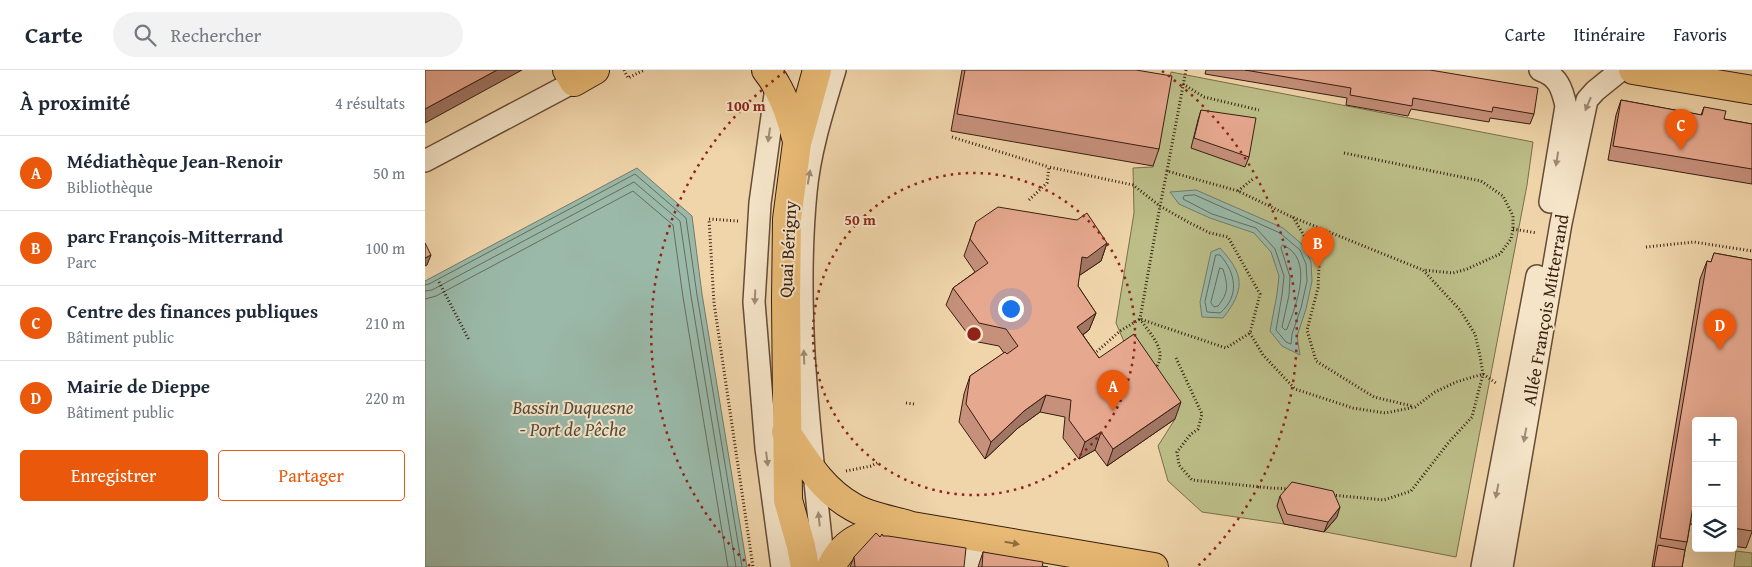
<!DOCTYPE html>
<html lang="fr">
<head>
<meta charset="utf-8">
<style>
	:root { --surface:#fff; --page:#f2f2f3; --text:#1f2937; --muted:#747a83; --line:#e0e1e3; --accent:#ea580c }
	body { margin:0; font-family:"Gentium Book Plus",serif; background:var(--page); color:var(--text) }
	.controls { position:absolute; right:15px; bottom:15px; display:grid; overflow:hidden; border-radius:5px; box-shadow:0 5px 20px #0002 }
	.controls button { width:45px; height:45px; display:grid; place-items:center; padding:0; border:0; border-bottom:1px solid var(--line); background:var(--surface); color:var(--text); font:25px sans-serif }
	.you { position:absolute; left:585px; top:238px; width:18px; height:18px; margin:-12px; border:4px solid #fff; border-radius:50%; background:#1a73e8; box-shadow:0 0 0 8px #1a73e833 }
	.badge { display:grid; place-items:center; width:32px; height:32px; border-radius:50%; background:var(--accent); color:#fff; font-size:16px; font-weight:700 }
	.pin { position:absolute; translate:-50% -41px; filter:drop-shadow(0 1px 2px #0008) }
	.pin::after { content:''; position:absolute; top:26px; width:18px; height:15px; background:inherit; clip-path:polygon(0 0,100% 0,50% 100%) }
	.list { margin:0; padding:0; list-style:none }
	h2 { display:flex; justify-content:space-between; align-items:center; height:65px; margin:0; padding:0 20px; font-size:21px }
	h2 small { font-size:16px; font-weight:400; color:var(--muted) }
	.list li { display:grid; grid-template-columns:32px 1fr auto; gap:15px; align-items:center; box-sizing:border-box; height:75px; padding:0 20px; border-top:1px solid var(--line) }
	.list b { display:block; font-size:19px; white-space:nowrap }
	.list p { margin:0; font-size:16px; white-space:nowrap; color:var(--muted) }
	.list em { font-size:16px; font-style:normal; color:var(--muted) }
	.actions { display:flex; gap:10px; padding:15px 20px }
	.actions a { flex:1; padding:11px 0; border:1px solid var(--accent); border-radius:5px; text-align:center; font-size:18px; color:var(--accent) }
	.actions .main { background:var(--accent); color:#fff }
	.icon { flex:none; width:28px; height:28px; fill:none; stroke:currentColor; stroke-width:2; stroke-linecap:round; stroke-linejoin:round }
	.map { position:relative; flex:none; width:1327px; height:497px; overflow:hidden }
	header { display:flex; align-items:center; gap:30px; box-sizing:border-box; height:70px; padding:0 25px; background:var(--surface); border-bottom:1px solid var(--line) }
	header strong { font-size:24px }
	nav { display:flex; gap:28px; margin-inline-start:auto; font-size:18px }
	.search { width:350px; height:45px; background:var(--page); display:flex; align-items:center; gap:12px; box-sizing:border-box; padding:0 18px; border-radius:28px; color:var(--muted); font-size:19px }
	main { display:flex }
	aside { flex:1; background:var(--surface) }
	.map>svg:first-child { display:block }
	.green { fill:#bcbd87; stroke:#7a6e4b }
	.water { fill:#9ab9a9; stroke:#727b6b }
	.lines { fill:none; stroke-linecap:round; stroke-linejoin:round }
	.shore { stroke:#686c5c; stroke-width:1 }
	.minor-casing { stroke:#654c36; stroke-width:24 }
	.major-casing { stroke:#371e0f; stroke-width:30 }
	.path { stroke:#371e0f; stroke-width:3; stroke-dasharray:1 2.5; stroke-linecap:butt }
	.minor { stroke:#f5e4c8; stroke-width:21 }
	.major { stroke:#e8ba75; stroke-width:28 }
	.wall { fill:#c6907b; stroke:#371e0f }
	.shaded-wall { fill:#a17664; stroke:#371e0f }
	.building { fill:#e6a88f; stroke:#371e0f }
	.oneway { fill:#a08b75 }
	.oneway2 { fill:#906c42 }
	.ring { fill:none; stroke:#8f2418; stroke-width:2.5; stroke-dasharray:2.5 5 }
	.labels { text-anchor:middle; stroke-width:4; stroke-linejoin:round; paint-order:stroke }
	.street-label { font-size:18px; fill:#371e0f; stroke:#f5e4c8 }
	.water-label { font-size:19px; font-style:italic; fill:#554c3d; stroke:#f5e4c8 }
	.centre { fill:#8f2418; stroke:#f5e4c8; stroke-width:2.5 }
	.ring-label { font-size:15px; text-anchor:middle; font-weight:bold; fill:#8f2418; stroke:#f5e4c8; stroke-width:4; stroke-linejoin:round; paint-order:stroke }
</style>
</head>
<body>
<header>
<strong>Carte</strong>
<div class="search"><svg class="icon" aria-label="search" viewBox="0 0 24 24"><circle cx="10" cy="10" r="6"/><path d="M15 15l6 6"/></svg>Rechercher</div>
<nav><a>Carte</a><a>Itinéraire</a><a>Favoris</a></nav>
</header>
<main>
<aside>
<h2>À proximité<small>4 résultats</small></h2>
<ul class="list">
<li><span class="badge">A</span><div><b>Médiathèque Jean-Renoir</b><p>Bibliothèque</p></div><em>50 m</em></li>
<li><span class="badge">B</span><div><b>parc François-Mitterrand</b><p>Parc</p></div><em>100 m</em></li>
<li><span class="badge">C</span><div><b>Centre des finances publiques</b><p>Bâtiment public</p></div><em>210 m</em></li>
<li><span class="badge">D</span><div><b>Mairie de Dieppe</b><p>Bâtiment public</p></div><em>220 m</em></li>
</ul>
<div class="actions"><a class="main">Enregistrer</a><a>Partager</a></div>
</aside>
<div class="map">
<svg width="1327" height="497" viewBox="0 0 1327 497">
	<rect width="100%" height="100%" fill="#f0d5aa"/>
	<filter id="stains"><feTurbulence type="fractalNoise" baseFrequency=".004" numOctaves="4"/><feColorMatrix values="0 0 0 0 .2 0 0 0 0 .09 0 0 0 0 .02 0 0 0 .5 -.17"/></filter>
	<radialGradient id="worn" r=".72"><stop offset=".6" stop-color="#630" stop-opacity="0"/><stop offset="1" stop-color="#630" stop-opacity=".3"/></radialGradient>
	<path class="green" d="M746,2L1108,72L1102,115L1031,487L859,454L777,442L743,411L733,376L750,349L703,281L691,253L709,143L708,98L728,97Z
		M1311,481L1327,483V497H1309Z"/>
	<path class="water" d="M212,98L267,146L277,224L322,497H0V211Z
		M771,120L858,158L879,176L886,192L887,211L881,239L872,266L875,285L857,276L845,261L852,224L854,206L846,182L829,163L785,148L754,134L745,122Z
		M795,178C820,205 820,220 798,248L777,247L775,232L786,182Z"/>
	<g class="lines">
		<path class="shore" d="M770,125L855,163L875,180L881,194L882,211L876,238L867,264L866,274L861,272L851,260L857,225L859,206L850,179L831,158L787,144L758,129L759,126Z
			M858,175C890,189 871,235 862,259L860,260L857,257L864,225L865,207L856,178Z
			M791,185H795C811,203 815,226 795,243L782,242L780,232Z
			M795,198L798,199C803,216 804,222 793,236L789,237L786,233Z
			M0,215L4,214L210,104L261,148L272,225L317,497
			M0,221L7,220L209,112L255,151L266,226L311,497
			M0,229L11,226L208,121L248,155L258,227L303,497"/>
		<g class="minor-casing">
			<path id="minor" d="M1115,0C1133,6 1137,18 1141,36L1125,132
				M352,10L335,133L329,232L341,378L357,497
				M0,91L149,12
				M399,497C386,372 369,247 381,122C385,80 398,40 410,0
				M546,497L549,466
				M1057,497L1112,206
				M1077,497L1136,153L1162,30L1170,21L1196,0"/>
		</g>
		<g class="major-casing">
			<path id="major" d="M142,0L149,12L170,0
				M341,0C358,21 365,45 372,71
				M1208,0L1327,20
				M361,362C380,390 397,420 428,437C445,447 468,450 487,456L729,497
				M380,497L376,476L363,430L361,231L362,149L372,73L392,0
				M406,497C422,464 447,462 481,457"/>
		</g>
		<path class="path" d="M199,0L203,8L219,0
			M761,0L742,101L813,121L867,147L998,200L1035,240L1050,264L1055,286L1058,304L1047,347L1024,372L986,421L959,430L907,425
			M758,14L779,27L834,40
			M527,67L624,97
			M919,83L1056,111L1078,126L1088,146V159L1086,169L1075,184L1042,199L1028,203L998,200
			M813,121L829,108
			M604,130L622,113L624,97L708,115L735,136L763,152L785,163L803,167L835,224L825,263L801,278L715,249L695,261L668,285
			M868,147L888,181L894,195L893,218L882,260L891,291L949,327L987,336
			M313,151L284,149L289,233L328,497
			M1088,159L1112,163
			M1221,177L1269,172L1327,181
			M14,212L44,270
			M825,263L838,285L870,319L928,338L960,343L990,337L1010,322L1031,312L1058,304L1071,313
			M751,288L777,344L773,359L765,365L752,382L754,395L767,410L846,418L866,419
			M730,299C744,281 725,264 715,249L735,136L742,101
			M481,333L489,334
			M421,401L446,396L454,392"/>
		<use href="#minor" class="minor"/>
		<use href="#major" class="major"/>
	</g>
	<path class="wall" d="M537,0H711L734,79L728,96L526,61Z
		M781,0H1005L1109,44L1105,54L1065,48L1064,52L986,39L983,46L921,35L922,28L780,4Z
		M1196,30L1276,45L1279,37L1299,49L1327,54V114L1183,90L1191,45Z
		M776,40L824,87L820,97L766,78L773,50Z
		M551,152L682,173L676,191L655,205H654L653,216L671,243L664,260L658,265L674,288L750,349L682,396L670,380L654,389L638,368L640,347L615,342L593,358L560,389L534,352L539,324L545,306L579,283L574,276L548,271L521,235L528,218L550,202L539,186Z
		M1289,183L1327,190V462L1321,478L1308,476V351H1271V455L1265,454L1262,472L1260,480L1257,497H1227L1275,209L1282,191L1286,192Z
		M855,426L912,447L899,462L859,454L852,436Z
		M458,466L539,497H425L429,487L455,467Z
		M558,482L617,496L623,497H553Z"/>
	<path class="shaded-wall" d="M72,0H97L0,53V39Z
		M682,173L676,191L655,205H650L657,187Z
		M6,185L2,195L0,196V188Z
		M671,243L664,260L645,274L652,257Z
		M621,325L615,342L593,358L560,389L566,372L599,341Z
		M756,332L750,349L682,396L688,379Z
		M676,362L670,380L654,389L660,372Z
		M915,437L912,447L899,462L903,452Z"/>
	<path class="building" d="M0,0H72L0,39Z
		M540,0H711L747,6L734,79L532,44Z
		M820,0H1005L1113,18L1109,44L1068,37L1067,42L988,28L987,36L925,25L926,18Z
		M1196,30L1277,45L1279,37L1301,41L1299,49L1327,54V99L1188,76Z
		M776,40L831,48L824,87L769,68Z
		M573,137L652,150L662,143L682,173L662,188L657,187L653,216L671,243L652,257L674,288L709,264L756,332L688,379L676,362L660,372L644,350L646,330L621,325L599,341L566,372L541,334L545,306L580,282L582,284L593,276L581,259L554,253L528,218L563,193L545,169L551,152Z
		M0,173L6,185L0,188Z
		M1289,183L1327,190V461L1308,458V351H1271V437L1268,436L1262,472L1235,468L1282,191L1286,192Z
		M867,412L908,421L915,437L903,452L862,444L855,426Z
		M451,463L455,467L457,464L458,466H463L541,478L539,497H430L429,487Z
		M1233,475L1260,480L1257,497H1229Z
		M558,482L618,492L617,497H557Z"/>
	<defs><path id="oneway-solid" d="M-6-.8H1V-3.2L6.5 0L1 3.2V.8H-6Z" transform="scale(1.25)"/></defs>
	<g class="oneway">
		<use href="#oneway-solid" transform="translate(1163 34) rotate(113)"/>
		<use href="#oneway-solid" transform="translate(344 65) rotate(98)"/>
		<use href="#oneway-solid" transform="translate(1132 89) rotate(99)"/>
		<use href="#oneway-solid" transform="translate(384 107) rotate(-80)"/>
		<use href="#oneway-solid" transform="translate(330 227) rotate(92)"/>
		<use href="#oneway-solid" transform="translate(379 287) rotate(-92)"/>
		<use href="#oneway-solid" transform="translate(1100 365) rotate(100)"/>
		<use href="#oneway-solid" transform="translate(342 389) rotate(83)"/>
		<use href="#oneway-solid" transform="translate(1072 421) rotate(101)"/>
		<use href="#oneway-solid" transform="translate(394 449) rotate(-96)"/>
	</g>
	<use class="oneway2" href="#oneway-solid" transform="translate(587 473) rotate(10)"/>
	<g class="ring">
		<circle cx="549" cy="264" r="161"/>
		<path d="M325 496A323 323 0 0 1 361 1M737 1A323 323 0 0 1 773 496"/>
	</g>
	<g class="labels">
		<g class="street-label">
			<text transform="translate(363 179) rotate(-87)" y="6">Quai Bérigny</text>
			<text transform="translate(1121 240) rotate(-80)" y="6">Allée François Mitterrand</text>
		</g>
		<g class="water-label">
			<text x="148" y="344">Bassin Duquesne<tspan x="148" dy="22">- Port de Pêche</tspan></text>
		</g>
	</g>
	<circle cx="549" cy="264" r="8" class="centre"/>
	<g class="ring-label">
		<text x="321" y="41">100 m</text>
		<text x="435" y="155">50 m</text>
	</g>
	<rect width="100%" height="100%" filter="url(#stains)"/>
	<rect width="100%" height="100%" fill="url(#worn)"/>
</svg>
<div class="controls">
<button>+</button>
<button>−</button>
<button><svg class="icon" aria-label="layers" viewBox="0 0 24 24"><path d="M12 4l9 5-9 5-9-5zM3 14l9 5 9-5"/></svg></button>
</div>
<div class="you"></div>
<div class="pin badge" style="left:688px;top:341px">A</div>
<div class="pin badge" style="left:893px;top:198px">B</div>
<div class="pin badge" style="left:1256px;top:80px">C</div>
<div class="pin badge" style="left:1295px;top:280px">D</div>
</div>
</main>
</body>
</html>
